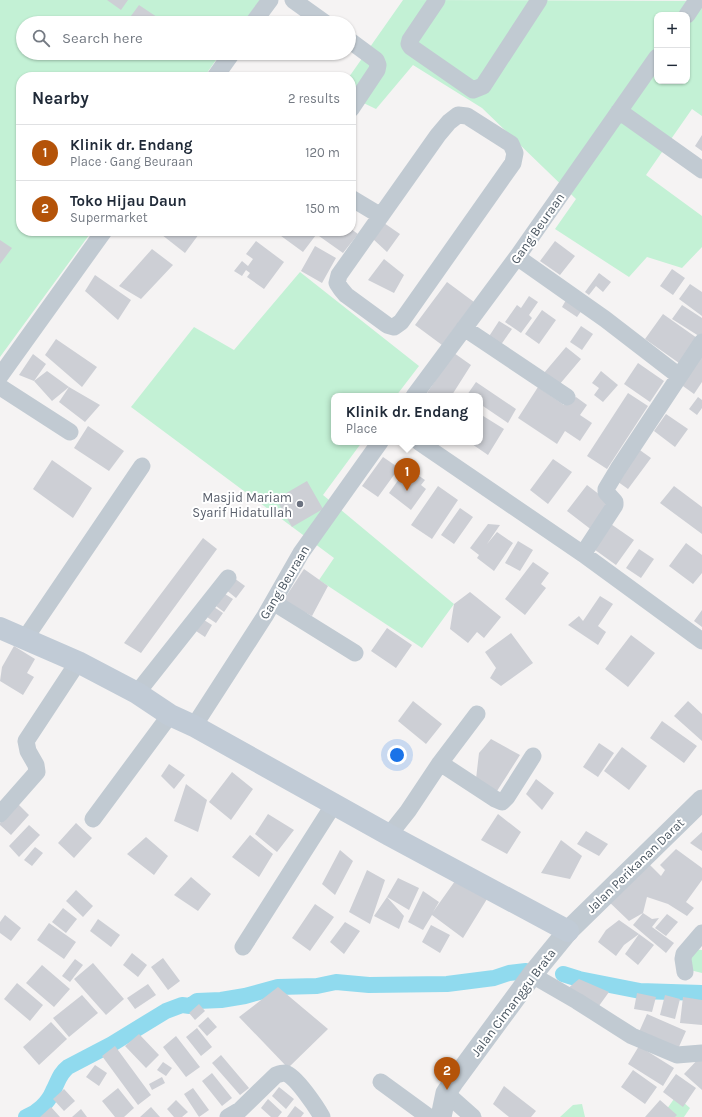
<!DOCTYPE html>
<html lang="en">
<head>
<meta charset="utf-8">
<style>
	:root { --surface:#fff; --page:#f6f6f7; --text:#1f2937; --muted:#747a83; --line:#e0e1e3; --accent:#b45309 }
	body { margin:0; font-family:Karla,sans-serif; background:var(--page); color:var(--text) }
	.controls { position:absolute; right:12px; top:12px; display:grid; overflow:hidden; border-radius:8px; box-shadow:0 1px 3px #0004 }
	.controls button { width:36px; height:36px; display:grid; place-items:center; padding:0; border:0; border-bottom:1px solid var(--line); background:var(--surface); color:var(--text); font:20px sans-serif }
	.you { position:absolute; left:397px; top:755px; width:14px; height:14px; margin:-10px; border:3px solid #fff; border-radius:50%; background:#1a73e8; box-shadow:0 0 0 6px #1a73e833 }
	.badge { display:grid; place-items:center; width:26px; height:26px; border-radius:50%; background:var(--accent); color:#fff; font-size:13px; font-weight:700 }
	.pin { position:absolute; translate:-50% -33px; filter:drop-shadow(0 1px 2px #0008) }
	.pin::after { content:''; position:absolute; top:21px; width:14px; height:12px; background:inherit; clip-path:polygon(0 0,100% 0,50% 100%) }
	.popup { position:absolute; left:331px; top:393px; width:152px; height:52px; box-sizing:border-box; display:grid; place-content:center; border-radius:8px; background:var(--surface); filter:drop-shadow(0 1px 3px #0005); font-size:13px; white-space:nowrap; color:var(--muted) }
	.popup b { font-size:15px; color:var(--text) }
	.popup::after { content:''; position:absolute; left:50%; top:100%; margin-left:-8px; border:8px solid transparent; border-top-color:var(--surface) }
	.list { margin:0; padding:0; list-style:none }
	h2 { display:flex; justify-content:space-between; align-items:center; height:52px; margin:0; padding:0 16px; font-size:17px }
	h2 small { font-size:13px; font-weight:400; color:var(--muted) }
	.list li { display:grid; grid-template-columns:26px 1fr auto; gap:12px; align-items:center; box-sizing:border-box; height:56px; padding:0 16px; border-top:1px solid var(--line) }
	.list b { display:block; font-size:15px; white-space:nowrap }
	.list p { margin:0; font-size:13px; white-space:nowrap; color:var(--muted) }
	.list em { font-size:13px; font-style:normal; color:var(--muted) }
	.icon { flex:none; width:22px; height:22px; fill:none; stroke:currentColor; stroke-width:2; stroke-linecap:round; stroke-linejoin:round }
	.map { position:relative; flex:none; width:702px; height:1117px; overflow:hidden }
	.search { position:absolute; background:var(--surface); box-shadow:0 1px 3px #0004; left:16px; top:16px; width:340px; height:44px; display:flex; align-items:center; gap:10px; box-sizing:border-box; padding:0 14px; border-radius:22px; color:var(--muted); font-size:15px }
	.panel { position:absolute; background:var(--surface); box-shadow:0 1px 3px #0004; left:16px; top:72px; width:340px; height:164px; border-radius:16px }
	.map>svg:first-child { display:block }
	.green { fill:#c3f1d5; fill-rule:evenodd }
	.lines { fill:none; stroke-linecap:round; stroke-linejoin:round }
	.canal { stroke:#90daee; stroke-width:16 }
	.building { fill:#cdcfd5 }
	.minor { stroke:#c1cad2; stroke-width:17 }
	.tertiary { stroke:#c1cad2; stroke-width:21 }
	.secondary { stroke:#c1cbd6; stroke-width:22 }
	.worship-dot { fill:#6b7280; stroke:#fff; stroke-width:1.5 }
	.labels { text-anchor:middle; stroke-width:4; stroke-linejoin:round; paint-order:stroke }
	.street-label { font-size:13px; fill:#4a5661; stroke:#fff }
	.worship-label { font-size:13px; fill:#5b616d; stroke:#fff; text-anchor:end }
</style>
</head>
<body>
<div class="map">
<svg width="702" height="1117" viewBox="0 0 702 1117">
	<rect width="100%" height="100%" fill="#f5f3f3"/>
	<path class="green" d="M0,0H260L243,23H23V53H221L204,77H21V231H92L0,357Z
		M403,0L702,1V116L692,109L646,175L702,216V247L682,268L647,257L629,277L555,229L576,199L482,108L413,65L376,109L351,97V77H349ZM657,15H687V81H657Z
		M300,272L419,366L396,396H334V442H362L323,495L454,604L422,648L319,580L334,558L131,407L194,327L234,350Z
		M692,949L702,950V973L690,970Z
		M676,1096L690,1108L684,1117H664L662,1116Z
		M582,1104L585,1117H560L573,1105Z"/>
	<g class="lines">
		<path class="canal" d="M563,974L579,979L640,991L702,993
			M26,1117C37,1113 48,1103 53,1091C58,1082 59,1074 68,1067L112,1044L166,1011L182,1005L190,1006L197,1001L221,1000L245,996L278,987L317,986L336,982L369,985L447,984L494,978L509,973L526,971"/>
	</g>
	<path class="building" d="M107,0H128L121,10Z
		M139,5L160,19L157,23H133L128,20Z
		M702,135V151L695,146Z
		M384,223L400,234L387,252L373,239Z
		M351,229L358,234L343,253L319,236L322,231H351Z
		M157,231H195L199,234L185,253Z
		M278,231H319L303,252L277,233Z
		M0,240L12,248L0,264Z
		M256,241L284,262L264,289L247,277L250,273L246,270L242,276L234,271L242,261L248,266L253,259L246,254Z
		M555,241L575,256L560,275L540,261Z
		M315,246L336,258L322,283L301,271Z
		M152,249L173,265L141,299L119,286Z
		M384,259L404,275L394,293L368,280Z
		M672,269L685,278L673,295L660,286Z
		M599,273L611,282L603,292L596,286L589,295L585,292Z
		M95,275L131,300L118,320L85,291Z
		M447,282L474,302L442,345L415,325Z
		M690,284L702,292V316L679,299Z
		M529,296L538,302L529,315L532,318L521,333L505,322L517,305L521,308Z
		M566,300L582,310L577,317L562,307Z
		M682,305L702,318V338L672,319Z
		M542,310L556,320L539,344L525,334Z
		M663,314L697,338L679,363L645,339Z
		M499,321L512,329L498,349L486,341Z
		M581,326L593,334L582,350L570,342Z
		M56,339L97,367L82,387L45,355Z
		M566,347L581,359L559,385L544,373Z
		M702,349V382L694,394L676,381Z
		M454,353L471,365L452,395L453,396H425Z
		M33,354L46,364L34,381L47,371L69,387L100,405L85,422L59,402L69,387L52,401L34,381L19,375Z
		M638,363L664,381L650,402L624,384Z
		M601,371L618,385L603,402L594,395L599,388L592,383Z
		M476,382L516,409L508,423L480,404V396L467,395Z
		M538,387L564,405L576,397L587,405L580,415L592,423L580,441L565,431L557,444L518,418Z
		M628,393L648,406L607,469L587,456Z
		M698,397L702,400V408L697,415L689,409Z
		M480,414L504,429L488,455L469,442H480Z
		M666,414L688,429L675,447L654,431Z
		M88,426L124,451L109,471L74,448Z
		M637,448L651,458L628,489L614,479Z
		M383,457L399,468L378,497L362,486Z
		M553,459L572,472L548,504L530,490Z
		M52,460L92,488L73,518L33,489Z
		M412,471L425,480L421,485L426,489L411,510L389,493L404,472L408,476Z
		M307,481L323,509L292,527L276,499Z
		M587,485L613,505L593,531L567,511Z
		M438,486L458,500L432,539L411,525Z
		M674,486L702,507V534L660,503Z
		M460,508L473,517L454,544L441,535Z
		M608,522L634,540L616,565L591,547Z
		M488,524L500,525L487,544L497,532L513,543L494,571L477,558L479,555L470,548Z
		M203,538L217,549L141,653L124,643Z
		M518,541L533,550L520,571L505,563Z
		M686,543L702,555V573L693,584L669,566Z
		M639,549L654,559L641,578L626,568Z
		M533,562L549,573L541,584L546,588L525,615L505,599Z
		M304,569L328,586L312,616L283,601Z
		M234,578L245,586L236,598L225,589Z
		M470,592L501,617L484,638L477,632L468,643L450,629L454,604Z
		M225,594L233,599L224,612L216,606Z
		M600,596L613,604L598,626L606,632L598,645L568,625L579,616L583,621Z
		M214,607L223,613L216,623L207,617Z
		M702,610V627L694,621Z
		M204,620L212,625L205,637L196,631Z
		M387,628L412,645L396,668L371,651Z
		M511,633L533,663L501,686L490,678L496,668L485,652Z
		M631,635L655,653L628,687L605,669Z
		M14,646L35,659L27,673L34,677L23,695L0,681L2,667Z
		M413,701L442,724L426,744L398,721Z
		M688,701L702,714V741L674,716Z
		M662,721L697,746L684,763L650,738Z
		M491,739L520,755L497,791L476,779L479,753Z
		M599,743L614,753L598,777L583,767Z
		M622,747L647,766L629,790L604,771Z
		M169,764L185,775L174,789L161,776Z
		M232,772L253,789L231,820L209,802Z
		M536,779L554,793L542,810L526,794Z
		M186,784L207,800L198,832L174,821Z
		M18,804L29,815L11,835L0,825V823Z
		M268,814L294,830L277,852L255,834Z
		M498,814L521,832L507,854L481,840Z
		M76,823L92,838L74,858L58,843Z
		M29,825L40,835L19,857L9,846Z
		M586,831L608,844L599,856L577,844Z
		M702,832V851L690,843Z
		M250,835L273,854L259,877L232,857Z
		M146,837L168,856L154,875L127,854Z
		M561,840L582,856L570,879L541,873Z
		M35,847L43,853L32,866L24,860Z
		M676,849L702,868V880L686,902L694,908L687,916L668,904L647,897L643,913L629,921L606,899L646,861L661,876L665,870L660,865Z
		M340,850L353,861L335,895L322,884Z
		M367,870L385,880L370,924L349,912Z
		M191,877L211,894L198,911L174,895Z
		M398,878L419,888L409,910L387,897Z
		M455,881L487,899L463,938L432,915L423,930L408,922L423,891L439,902L433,912Z
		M76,890L93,906L83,917L66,901Z
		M387,897L404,916L399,929L374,916Z
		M315,904L334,917L310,951L292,938Z
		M63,908L77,919L66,933L52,922Z
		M643,913L652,919L659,918L652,927L674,943L666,953L633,925Z
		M667,914L678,922L666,936L655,928Z
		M5,915L21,928L11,941L0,933V922Z
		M98,919L120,935L111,947L90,931Z
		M619,920L639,934L654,945L638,965L625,954L639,934L624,945L616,956L598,942L606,930Z
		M345,922L360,931L344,954L330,942Z
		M49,923L76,942L64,959L37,940Z
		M431,925L450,935L440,953L422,942Z
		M132,953L147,965L138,977L123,965Z
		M163,958L180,981L168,990L151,967Z
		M75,959L83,965L70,982L62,976Z
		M93,963L124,999L106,1015L74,979Z
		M42,965L70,989L54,1007L26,983Z
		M579,979L609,992L596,1010L566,990Z
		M17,983L43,1005L30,1021L4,999Z
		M148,984L156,995L135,1009L127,998Z
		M278,987L328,1029L288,1068L239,1017Z
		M637,993L656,997L652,1012L634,1009Z
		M82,995L98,1013L69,1037L53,1018Z
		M665,995L680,999L675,1019L660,1015Z
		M683,997L702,1000V1025L680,1023Z
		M199,1004L205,1011L195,1020L189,1013Z
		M647,1014L686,1031L678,1049L639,1032Z
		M208,1017L217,1027L207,1036L198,1026Z
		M51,1022L67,1039L39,1065L23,1047Z
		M197,1028L212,1047L201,1056L186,1037Z
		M139,1034L159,1055L146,1068L125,1046Z
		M176,1036L200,1067L186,1077L163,1047Z
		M115,1046L151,1095L138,1105L102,1056Z
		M639,1046L674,1068L663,1086L628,1064Z
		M221,1055L249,1088L240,1095L212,1063Z
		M701,1056L702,1057V1090L684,1074Z
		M163,1062L172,1068L166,1076L157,1070Z
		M95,1065L107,1073L99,1086L86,1077Z
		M633,1070L657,1087L645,1104L621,1087Z
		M212,1073L232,1098L222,1106L202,1081Z
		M676,1074L696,1088L683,1107L663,1092Z
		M162,1077L165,1083L152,1090L149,1084Z
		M504,1086L536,1111L531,1117H509L493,1104Z
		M279,1087L294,1099L286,1109L272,1096Z
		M118,1088L134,1108L124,1117H115L102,1101Z
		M193,1088L209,1110L199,1117L184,1094Z
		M64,1089L75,1101L64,1111L53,1099Z
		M268,1099L282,1112L278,1117H271L261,1108Z
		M176,1100L188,1112L182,1117H174L167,1109Z
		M660,1100L677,1115L675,1117H645Z
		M295,1106L304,1113L301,1117H287Z
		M51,1107L60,1117H40Z
		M151,1107L160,1117H140Z
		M81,1109L87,1117H72Z"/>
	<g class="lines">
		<path class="minor" d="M293,0L325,23
			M437,0L410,40L409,44L411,47L473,90L483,86L539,0
			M687,15L697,0
			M253,23L270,0
			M349,40L376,60L378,65L377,70L351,109
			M215,77L232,53
			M619,111L702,170
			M458,115L467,116L511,144L515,153L513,163L401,322L394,327L387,325L346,295L341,289L337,283L339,275L438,135L449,122Z
			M351,198L381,216
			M517,257L605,319L679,376
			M464,328L567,397
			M0,376L104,231
			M0,387L70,432
			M414,396L517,257L657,57
			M419,442L583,554L702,641
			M583,554L615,505V502L606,492V489L618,469L702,342
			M273,602L355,653
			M24,640L142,466
			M137,693L228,578
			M194,726L265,616L301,553L380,442
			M440,763L495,799L502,802L507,797L533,756
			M0,814L37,772L36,765L28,751L26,741L78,662
			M93,819L170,715
			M389,835L408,811L440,763L477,714
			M243,947L334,804
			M685,972L683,959L684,954L702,933
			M532,975L577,1001L632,1036L677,1055L702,1053
			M381,1082L429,1117
			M446,1093L473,1117
			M228,1117L240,1110L276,1075C279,1074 282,1073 285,1073C296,1076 317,1108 322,1117"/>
		<path class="tertiary" d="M441,1117L446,1093L454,1081L532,975L568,931L702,800"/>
		<path class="secondary" d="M0,628L78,662L137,693L170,715L194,726L389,835L568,931"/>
	</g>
	<circle class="worship-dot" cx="300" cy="504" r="4"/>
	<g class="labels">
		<g class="street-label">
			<text transform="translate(537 228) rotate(-55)" y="5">Gang Beuraan</text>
			<text transform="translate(284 582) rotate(-59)" y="5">Gang Beuraan</text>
			<text transform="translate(635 865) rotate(-44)" y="5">Jalan Perikanan Darat</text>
			<text transform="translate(513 1002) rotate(-53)" y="5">Jalan Cimanggu Brata</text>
		</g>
		<g class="worship-label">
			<text x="292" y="502">Masjid Mariam<tspan x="292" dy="15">Syarif Hidatullah</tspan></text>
		</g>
	</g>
</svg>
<div class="controls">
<button>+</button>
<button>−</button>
</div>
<div class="you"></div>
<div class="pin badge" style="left:407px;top:491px">1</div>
<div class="popup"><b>Klinik dr. Endang</b>Place</div>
<div class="pin badge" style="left:447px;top:1090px">2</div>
<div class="search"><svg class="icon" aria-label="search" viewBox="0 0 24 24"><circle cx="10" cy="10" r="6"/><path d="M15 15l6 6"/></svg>Search here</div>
<section class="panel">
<h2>Nearby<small>2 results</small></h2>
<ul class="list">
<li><span class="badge">1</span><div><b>Klinik dr. Endang</b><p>Place · Gang Beuraan</p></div><em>120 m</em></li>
<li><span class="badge">2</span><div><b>Toko Hijau Daun</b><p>Supermarket</p></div><em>150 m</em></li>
</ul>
</section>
</div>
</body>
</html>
